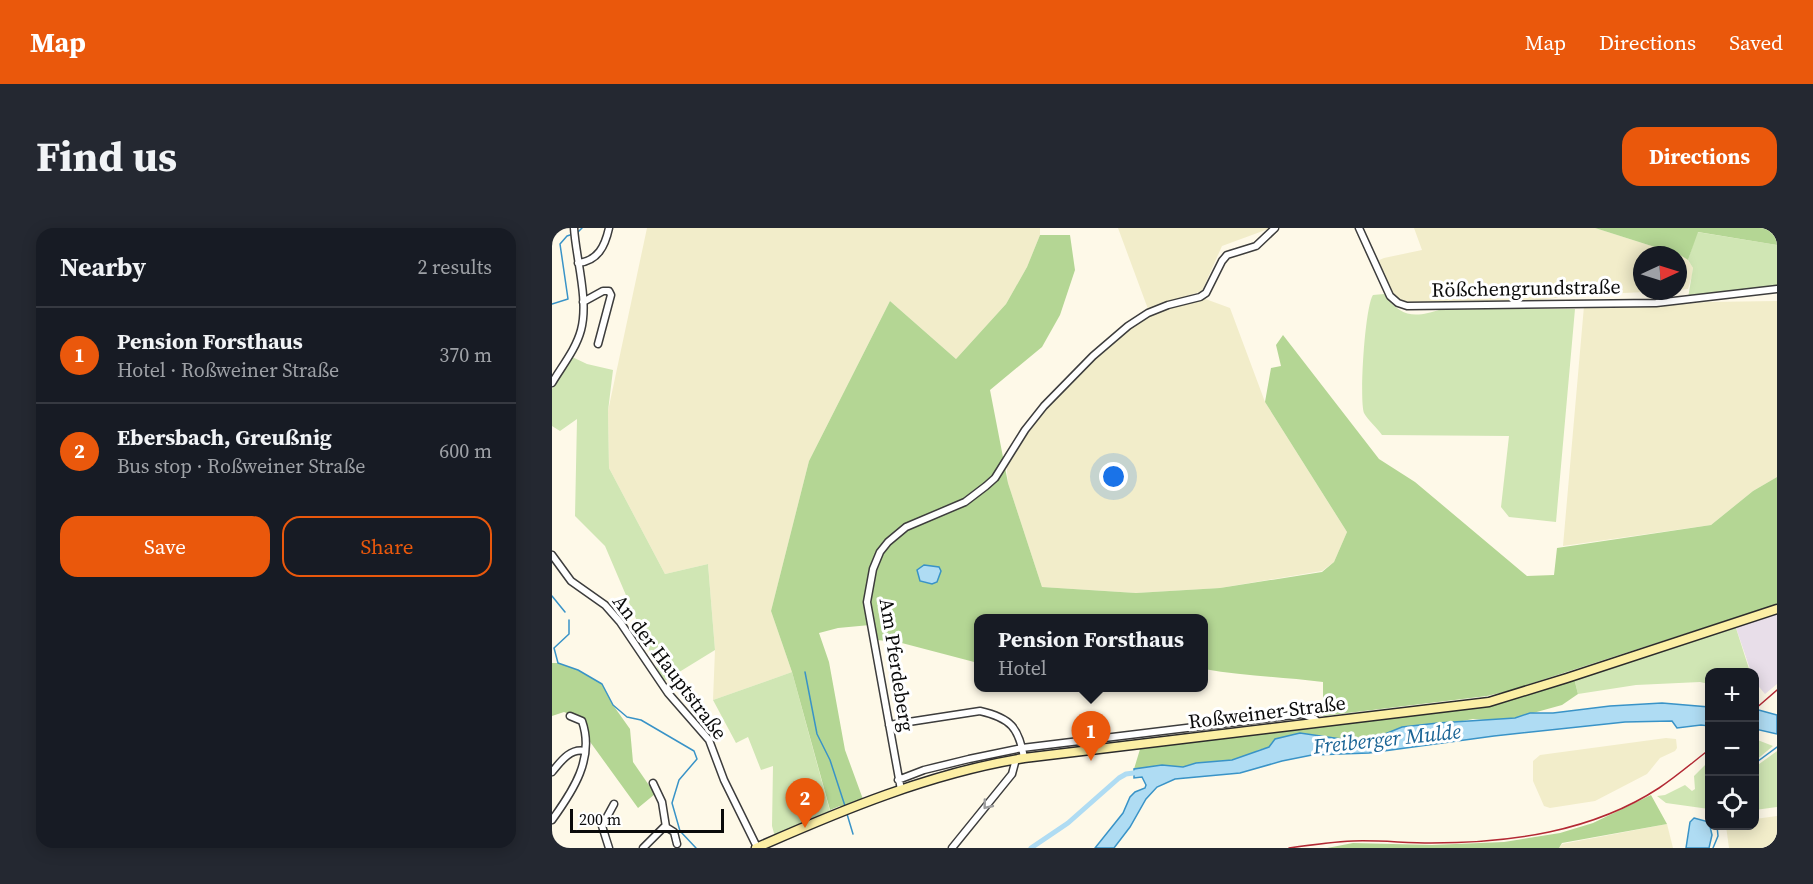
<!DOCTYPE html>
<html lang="en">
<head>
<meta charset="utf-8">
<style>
	:root { --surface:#171b24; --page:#242831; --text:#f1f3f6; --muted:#9ea1a6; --line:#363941; --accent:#ea580c }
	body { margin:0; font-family:"Source Serif 4",serif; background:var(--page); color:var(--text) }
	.controls { position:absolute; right:18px; bottom:18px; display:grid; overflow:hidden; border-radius:12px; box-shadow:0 3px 15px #0003 }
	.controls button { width:54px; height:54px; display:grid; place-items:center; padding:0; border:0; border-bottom:2px solid var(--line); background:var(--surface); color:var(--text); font:30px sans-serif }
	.compass { position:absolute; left:1081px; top:18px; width:54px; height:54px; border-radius:50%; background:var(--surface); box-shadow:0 3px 15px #0003; rotate:86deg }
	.scale { position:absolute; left:18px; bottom:15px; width:154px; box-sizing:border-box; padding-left:6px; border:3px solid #0a0a0a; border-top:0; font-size:16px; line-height:21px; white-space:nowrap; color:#0a0a0a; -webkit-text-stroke:4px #fff; paint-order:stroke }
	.you { position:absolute; left:562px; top:249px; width:21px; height:21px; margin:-15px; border:4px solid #fff; border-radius:50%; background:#1a73e8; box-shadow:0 0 0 9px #1a73e833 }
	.badge { display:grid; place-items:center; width:39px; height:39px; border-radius:50%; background:var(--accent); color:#fff; font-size:20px; font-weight:700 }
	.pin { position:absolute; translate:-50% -50px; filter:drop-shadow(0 2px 3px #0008) }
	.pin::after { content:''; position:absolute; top:32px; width:21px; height:18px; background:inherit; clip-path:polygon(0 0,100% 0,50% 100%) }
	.popup { position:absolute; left:422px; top:386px; width:234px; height:78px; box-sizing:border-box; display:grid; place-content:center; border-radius:12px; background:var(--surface); filter:drop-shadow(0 2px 4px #0005); font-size:20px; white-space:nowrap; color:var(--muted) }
	.popup b { font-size:22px; color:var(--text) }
	.popup::after { content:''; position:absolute; left:50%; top:100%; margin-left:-12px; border:12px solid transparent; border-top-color:var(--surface) }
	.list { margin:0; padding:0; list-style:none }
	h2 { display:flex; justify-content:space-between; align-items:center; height:78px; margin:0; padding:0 24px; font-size:26px }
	h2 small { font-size:20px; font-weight:400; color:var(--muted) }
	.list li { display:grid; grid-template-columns:39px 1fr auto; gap:18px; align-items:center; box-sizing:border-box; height:96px; padding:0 24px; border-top:2px solid var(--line) }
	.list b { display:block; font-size:22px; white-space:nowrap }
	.list p { margin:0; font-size:20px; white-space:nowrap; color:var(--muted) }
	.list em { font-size:20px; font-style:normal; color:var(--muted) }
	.actions { display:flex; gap:12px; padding:18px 24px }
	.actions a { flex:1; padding:14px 0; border:2px solid var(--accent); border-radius:18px; text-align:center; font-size:21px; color:var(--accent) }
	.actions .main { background:var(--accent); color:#fff }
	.icon { flex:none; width:33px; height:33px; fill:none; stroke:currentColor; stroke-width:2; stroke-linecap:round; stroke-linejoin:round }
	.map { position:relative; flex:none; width:1225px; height:620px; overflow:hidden; border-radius:18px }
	header { display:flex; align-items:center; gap:36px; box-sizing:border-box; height:84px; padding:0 30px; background:var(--accent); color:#fff }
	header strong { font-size:28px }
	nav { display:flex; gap:33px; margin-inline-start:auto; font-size:21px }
	.intro { display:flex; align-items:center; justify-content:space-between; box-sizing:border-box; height:144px; padding:0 36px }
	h1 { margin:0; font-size:42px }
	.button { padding:15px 27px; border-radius:18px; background:var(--accent); color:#fff; font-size:21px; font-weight:700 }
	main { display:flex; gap:36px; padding:0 36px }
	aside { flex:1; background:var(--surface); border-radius:18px; box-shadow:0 3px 15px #0003 }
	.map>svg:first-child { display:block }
	.industrial { fill:#e8dee9 }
	.farmland { fill:#f2edca }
	.green { fill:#d0e6b4 }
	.forest { fill:#b4d694 }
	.water { fill:#afdcf3; stroke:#3993c7; stroke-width:1.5 }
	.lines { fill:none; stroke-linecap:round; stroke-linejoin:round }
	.stream { stroke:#3993c7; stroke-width:1.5 }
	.canal { stroke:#afdcf3; stroke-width:5 }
	.street-casing { stroke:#3d3d3d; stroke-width:9 }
	.secondary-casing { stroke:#2c2c2c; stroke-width:11 }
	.street { stroke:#fff; stroke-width:6 }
	.secondary { stroke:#fcefa5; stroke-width:8 }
	.rail { stroke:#b32934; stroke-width:1.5 }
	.oneway { stroke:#9d9d9d }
	.labels { text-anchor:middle; stroke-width:6; stroke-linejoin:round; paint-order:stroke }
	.street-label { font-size:20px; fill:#0a0a0a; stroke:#fff }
	.water-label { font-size:21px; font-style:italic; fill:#1a6495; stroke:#fff }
</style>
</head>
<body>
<header>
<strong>Map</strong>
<nav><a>Map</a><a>Directions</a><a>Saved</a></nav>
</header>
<div class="intro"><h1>Find us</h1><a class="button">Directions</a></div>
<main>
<aside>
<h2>Nearby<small>2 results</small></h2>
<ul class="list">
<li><span class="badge">1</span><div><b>Pension Forsthaus</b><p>Hotel · Roßweiner Straße</p></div><em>370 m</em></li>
<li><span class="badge">2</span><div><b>Ebersbach, Greußnig</b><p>Bus stop · Roßweiner Straße</p></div><em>600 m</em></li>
</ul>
<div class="actions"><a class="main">Save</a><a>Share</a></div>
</aside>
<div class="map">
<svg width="1225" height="620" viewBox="0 0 1225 620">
	<rect width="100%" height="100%" fill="#fef9e8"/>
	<path class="industrial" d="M1225,384V456L1213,466L1203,454L1202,445L1199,444L1183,397Z"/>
	<path class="farmland" d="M95,0H488V7L475,39L454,76L404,131L338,73L257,233L219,383L240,444L161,472L163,422L156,336L113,346L57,240L56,183Z
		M566,0H719L670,18L650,63L596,81Z
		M862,0H1043L1128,27L1136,32L1141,40L1140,48L1136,61L1126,62V27H1090V63H1116L1028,67L964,75L859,76L847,73L842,68L825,33L832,30L870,22Z
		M648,69L678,80L713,174L795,304L782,334L770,343L668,360L584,365L490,359L456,255L454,233L473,202L541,128L596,85Z
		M1225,73V249L1201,263L1159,297L1011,318L1032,78H1108L1154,74Z
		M1114,510L1124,511L1125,520L1123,523L1108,530L1095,546L1043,573L998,580L992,578L981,553V533L988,527Z
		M1225,588V620H1177L1174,598H1202L1203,591Z
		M1115,596L1121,620H1007L1010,616Z"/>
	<path class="green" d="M1145,4L1225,17V60L1136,70L1141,40L1136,32Z
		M832,66C849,90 863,90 890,81H1023L1004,294L957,289L949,279L957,208L830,207C825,200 816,192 812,185C807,171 813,78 821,67Z
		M16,127L35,136L61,142L56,183L57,240L113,346L156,336L163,422L111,454L53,318L23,288L25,191L8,203L0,198V161Z
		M1183,397L1198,444L1158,445L1157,456L1148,454L1084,457L1026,466L1022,450Z
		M240,444L279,587L223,609L220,598L221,538L209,542L196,509L184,515L161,472Z
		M1203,511L1221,518L1203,533H1202Z
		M1225,523V579L1203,582V539Z
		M1157,533V581L1114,575L1105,568L1113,567L1133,557L1140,563L1143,561L1142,548Z"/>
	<path class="forest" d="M1043,0H1225V17L1146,4L1136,32L1128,27Z
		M488,7H518L523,42L508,87L490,119L438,162L456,255L490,359L584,365L668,360L770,344L782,334L795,304L713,174L719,140L729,138L724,117L731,107L827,231L863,254L975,348L1002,347L1005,320L1159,297L1201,263L1225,249V376L956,463L935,468L771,488V454C731,449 691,448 652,441V390H426V435L346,414L325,412L323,400L318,397L286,400L267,405L277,434L293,522L312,574L291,582L288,578L278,582L240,444L219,383L257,233L338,73L404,131L454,76L475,39Z
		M0,435H6L26,442L50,456L61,477L78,501L81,534L103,566L86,580L36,511V500L32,492L12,484L0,488Z
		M1022,450L1026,466L1010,477L963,490L935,492L921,491L905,494L850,499L833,506L796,512L748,505L717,519L706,522L700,526L680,532L644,535L631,539L610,537L582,541L589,518L882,483Z
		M1099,567L1115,596L1010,615L1007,620H775L801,615L880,617L952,614L1008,605L1041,595Z"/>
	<path class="water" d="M372,337L387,339L389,343L385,354L380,356L368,353L365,342Z
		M1110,475L1157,479V498L1149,497L1125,500L1120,493L1073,494L942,508L817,525L760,527L730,533L688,545L623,551L605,559L594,571L578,599L562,620H543L571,585L578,569L583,564L593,560L594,557L590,549L582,550V541L610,537L631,539L644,535L680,532L717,519L723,511L748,505L796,512L833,506L850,499L886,495L963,490L978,485H1001L1058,478Z
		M1203,481L1225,487V506L1203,501Z
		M1142,590L1157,594L1160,607L1157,620H1134L1138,594Z"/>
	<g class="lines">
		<path class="stream" d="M25,5L30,0
			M0,76L16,71L8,16L15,8L18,7
			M0,368L13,384
			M17,392V406L2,420L6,435L26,442L50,456L61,477L75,489L89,492L142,523L145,531L127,552L120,575L128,603L144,620
			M253,444L265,506L278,532L293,578
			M1202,536L1225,519
			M295,586L301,606
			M1161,620L1166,608L1165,598"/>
		<path class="canal" d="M479,620L516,595L567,550L574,546L589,544"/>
		<g class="street-casing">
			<path id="street" d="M807,0L838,68L846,75L855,78L1104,75L1225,61
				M26,35C46,33 53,18 57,0
				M31,74L51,63H57L59,67L46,116
				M0,155C10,138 24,121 29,102C37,72 24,31 22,0
				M0,327L19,353L53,377L68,394L116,465L157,512L172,552L205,619
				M750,485L773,482
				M337,497L428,483C459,490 467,500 472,530
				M0,544C9,533 18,520 33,523
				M346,552L372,542L417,531L470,520L750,486L763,491L766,494
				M101,555L110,574L114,599
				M349,562L315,374L321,341L328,324L336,314L354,299L413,274L434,258L443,250L473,202L492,178L541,128L576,98L596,85L616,77L648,69L654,65L670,33L675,27L704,18L723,0
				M0,592C21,563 43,530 30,493L18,488
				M114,599L122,604L125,616
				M57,620L50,598L62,576
				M91,620L112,599H114
				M400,620L460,546L464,531"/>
		</g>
		<g class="secondary-casing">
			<path id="secondary" d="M204,620C290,582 379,545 472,530L937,474L1015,450L1225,381"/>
		</g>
		<use href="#street" class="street"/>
		<use href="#secondary" class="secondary"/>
		<path class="rail" d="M1202,482L1225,462
			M737,620C758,617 780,614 801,613C827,612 853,615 879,615C957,615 1040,604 1107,560C1125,548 1141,534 1158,521"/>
	</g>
	<defs><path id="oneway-chevron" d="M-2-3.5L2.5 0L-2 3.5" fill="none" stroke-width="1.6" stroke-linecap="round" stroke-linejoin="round" transform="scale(1.5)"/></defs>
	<use class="oneway" href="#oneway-chevron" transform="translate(435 577) rotate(129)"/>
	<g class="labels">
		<g class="street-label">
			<text transform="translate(974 60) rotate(-1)" y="7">Rößchengrundstraße</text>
			<text transform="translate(345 437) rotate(81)" y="7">Am Pferdeberg</text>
			<text transform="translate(118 439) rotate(53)" y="7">An der Hauptstraße</text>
			<text transform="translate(715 484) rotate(-7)" y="7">Roßweiner Straße</text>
		</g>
		<g class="water-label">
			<text transform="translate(835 511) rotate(-6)" y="7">Freiberger Mulde</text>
		</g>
	</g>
</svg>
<div class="controls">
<button>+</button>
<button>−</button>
<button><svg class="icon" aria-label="locate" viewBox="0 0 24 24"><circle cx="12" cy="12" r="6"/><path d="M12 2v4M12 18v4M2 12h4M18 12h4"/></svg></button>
</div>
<svg class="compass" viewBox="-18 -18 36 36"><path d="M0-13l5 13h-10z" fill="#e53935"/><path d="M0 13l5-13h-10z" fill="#9ea1a6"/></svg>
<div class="scale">200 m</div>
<div class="you"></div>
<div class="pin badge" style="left:539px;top:533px">1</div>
<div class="popup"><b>Pension Forsthaus</b>Hotel</div>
<div class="pin badge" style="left:253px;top:600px">2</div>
</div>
</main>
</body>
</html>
